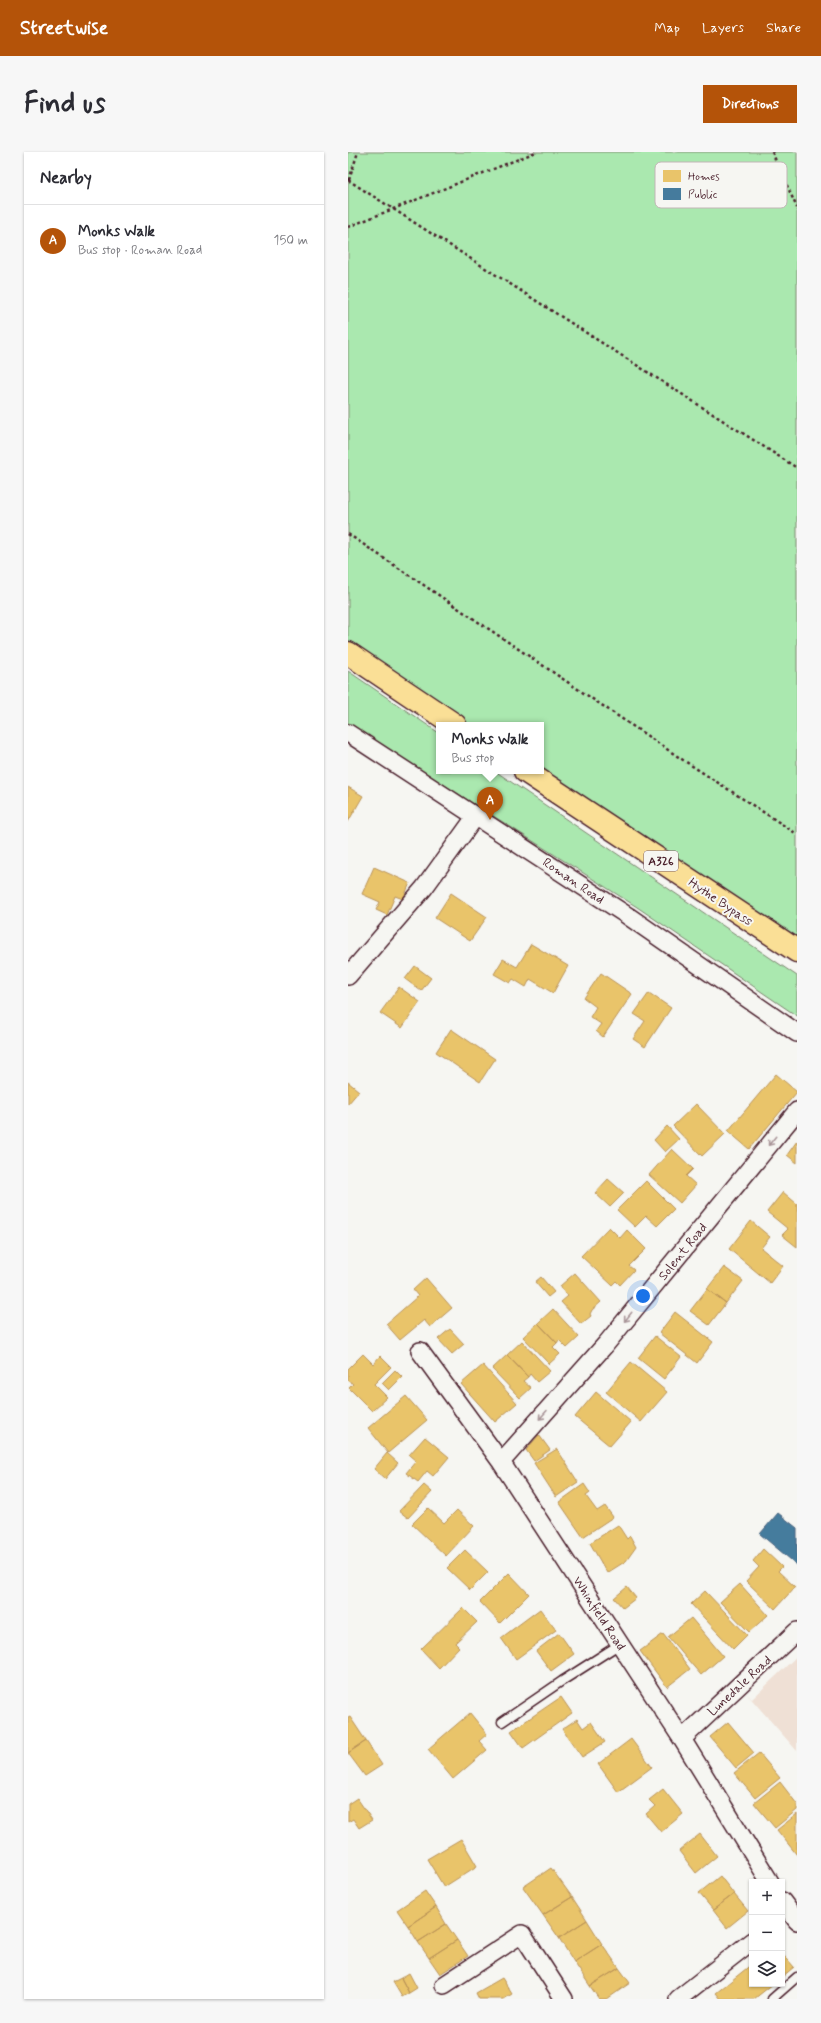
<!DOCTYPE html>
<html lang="en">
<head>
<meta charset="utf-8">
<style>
	:root { --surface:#fff; --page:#f7f7f7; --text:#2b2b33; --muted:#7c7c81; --line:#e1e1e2; --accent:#b45309 }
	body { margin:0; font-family:Mynerve,sans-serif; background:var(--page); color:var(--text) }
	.controls { position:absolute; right:12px; bottom:12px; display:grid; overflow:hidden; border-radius:0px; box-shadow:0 1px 3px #0004 }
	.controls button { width:36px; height:36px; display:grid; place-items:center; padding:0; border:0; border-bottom:1px solid var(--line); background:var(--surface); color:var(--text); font:20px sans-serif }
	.you { position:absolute; left:295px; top:1144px; width:14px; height:14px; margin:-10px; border:3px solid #fff; border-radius:50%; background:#1a73e8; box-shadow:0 0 0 6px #1a73e833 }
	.badge { display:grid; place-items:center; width:26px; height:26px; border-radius:50%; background:var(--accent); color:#fff; font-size:13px; font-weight:700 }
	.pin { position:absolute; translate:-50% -33px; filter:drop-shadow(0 1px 2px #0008) }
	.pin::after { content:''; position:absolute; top:21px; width:14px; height:12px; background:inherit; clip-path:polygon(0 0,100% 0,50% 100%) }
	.popup { position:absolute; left:88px; top:570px; width:108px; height:52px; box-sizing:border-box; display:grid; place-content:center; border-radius:0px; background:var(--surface); filter:drop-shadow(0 1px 3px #0005); font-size:13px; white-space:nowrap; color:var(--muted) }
	.popup b { font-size:15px; color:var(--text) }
	.popup::after { content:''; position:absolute; left:50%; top:100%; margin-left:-8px; border:8px solid transparent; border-top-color:var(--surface) }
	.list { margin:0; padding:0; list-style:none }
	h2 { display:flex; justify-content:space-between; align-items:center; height:52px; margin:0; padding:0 16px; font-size:17px }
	h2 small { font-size:13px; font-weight:400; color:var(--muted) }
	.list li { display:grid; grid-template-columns:26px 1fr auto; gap:12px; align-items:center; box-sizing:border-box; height:72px; padding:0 16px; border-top:1px solid var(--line) }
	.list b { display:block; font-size:15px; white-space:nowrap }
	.list p { margin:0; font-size:13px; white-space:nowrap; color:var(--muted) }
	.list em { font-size:13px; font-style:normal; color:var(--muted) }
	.icon { flex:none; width:22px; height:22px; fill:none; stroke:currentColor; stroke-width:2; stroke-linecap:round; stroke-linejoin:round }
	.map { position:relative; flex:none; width:449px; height:1847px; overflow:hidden; border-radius:0px }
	header { display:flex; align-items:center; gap:24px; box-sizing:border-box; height:56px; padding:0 20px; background:var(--accent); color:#fff }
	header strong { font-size:19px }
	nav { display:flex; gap:22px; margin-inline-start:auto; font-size:14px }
	.intro { display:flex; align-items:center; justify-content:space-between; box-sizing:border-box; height:96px; padding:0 24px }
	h1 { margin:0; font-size:28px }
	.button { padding:10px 18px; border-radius:0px; background:var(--accent); color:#fff; font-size:14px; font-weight:700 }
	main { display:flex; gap:24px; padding:0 24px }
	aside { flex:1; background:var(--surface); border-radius:0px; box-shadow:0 1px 3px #0004 }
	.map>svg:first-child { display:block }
	.built { fill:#efe0d5 }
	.green { fill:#aae8af; stroke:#7a846d }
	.homes { fill:#e9c46a; stroke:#b99257 }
	.public { fill:#457b9d; stroke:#465f7b }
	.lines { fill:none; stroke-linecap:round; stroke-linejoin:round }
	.service-casing { stroke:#4a1f2b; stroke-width:11 }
	.minor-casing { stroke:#4a1f2b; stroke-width:20 }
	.primary-casing { stroke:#4a1f2b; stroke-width:25 }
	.path { stroke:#4a1f2b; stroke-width:2.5; stroke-dasharray:3 3; stroke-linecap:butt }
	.service { stroke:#f6f6f2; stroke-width:8 }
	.minor { stroke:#f6f6f2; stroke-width:17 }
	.primary { stroke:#fadf96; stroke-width:22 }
	.oneway { stroke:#a99598 }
	.labels { text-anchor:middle; stroke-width:4; stroke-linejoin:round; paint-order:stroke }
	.shield { fill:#f6f6f2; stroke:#7e6067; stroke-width:1 }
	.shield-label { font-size:12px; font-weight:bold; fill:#4a1f2b }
	.street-label { font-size:13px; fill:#4a1f2b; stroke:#f6f6f2 }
	.key { fill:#f6f6f2; stroke:#c2b6b6; stroke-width:1 }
	.key-label { font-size:11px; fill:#4a1f2b }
</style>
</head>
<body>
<header>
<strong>Streetwise</strong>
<nav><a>Map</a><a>Layers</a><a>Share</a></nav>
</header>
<div class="intro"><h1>Find us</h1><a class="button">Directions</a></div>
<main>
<aside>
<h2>Nearby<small></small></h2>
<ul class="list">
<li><span class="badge">A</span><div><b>Monks Walk</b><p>Bus stop · Roman Road</p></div><em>150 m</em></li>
</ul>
</aside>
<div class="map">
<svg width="449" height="1847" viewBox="0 0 449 1847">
	<rect width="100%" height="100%" fill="#f6f6f2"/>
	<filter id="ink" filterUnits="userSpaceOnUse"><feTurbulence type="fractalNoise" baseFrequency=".025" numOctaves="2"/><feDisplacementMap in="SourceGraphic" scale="8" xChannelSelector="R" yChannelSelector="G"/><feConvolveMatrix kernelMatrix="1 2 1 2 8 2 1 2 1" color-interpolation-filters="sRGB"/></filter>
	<g filter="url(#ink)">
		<path class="built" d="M449,1504V1599L398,1541L404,1547Z"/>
		<path class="green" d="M0,0H449V790L193,619V573H122L0,492Z
			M0,519L91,581V619H147L449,824V864L289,755L0,572Z"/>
		<path class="homes" d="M0,635L15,644L0,670Z
			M26,715L62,731L55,747L47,744L39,763L28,758L32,750L14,742Z
			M103,741L139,765L122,789L87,766Z
			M183,792L220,814L205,841L182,827L178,835L165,827L162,831L146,822L155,807L169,815Z
			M67,814L83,826L73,839L57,827Z
			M253,821L284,842L255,885L248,879L253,872L242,865L248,855L236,846Z
			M51,835L72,850L54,876L32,861Z
			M301,841L323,856L297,895L285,887L297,869L286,862Z
			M103,877L147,907L132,930L88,900Z
			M428,922L449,940L401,997L380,979Z
			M0,930L11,939L0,952Z
			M348,952L377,982L354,1004L325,974Z
			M319,974L331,987L317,1000L306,988Z
			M449,989V1011L439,1003Z
			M324,997L345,1017L338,1024L348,1033L332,1051L301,1023Z
			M260,1027L276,1041L262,1055L247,1041Z
			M298,1029L326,1057L309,1074L298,1064L287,1075L269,1058Z
			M435,1040L449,1052V1095L434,1083L440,1077L419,1060Z
			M403,1069L422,1085L413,1096L435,1114L422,1131L381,1097Z
			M261,1075L272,1086L279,1078L298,1097L281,1114L286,1118L272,1133L268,1129L264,1133L233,1104Z
			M376,1115L395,1129L378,1151L359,1137Z
			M227,1121L253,1150L244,1158L242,1162L243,1164L233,1172L213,1150L220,1144L212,1134Z
			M193,1125L206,1140L200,1145L187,1130Z
			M78,1126L104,1156L82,1175L76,1168L52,1188L38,1172L70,1144L65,1138Z
			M359,1137L378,1151L361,1173L342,1159Z
			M205,1157L231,1185L219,1196L211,1188L209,1191L190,1171Z
			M327,1160L365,1190L349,1211L311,1181Z
			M190,1171L209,1191L205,1195L212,1202L201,1212L175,1185Z
			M102,1177L116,1192L104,1202L90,1187Z
			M307,1184L333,1205L316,1227L290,1206Z
			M174,1189L202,1219L189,1230L182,1222L180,1225L159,1203Z
			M15,1202L25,1212L32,1204L43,1215L26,1232L39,1245L24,1259L1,1236L5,1232L0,1228V1217Z
			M159,1203L180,1225L175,1229L183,1236L172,1246L144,1217Z
			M283,1210L319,1240L293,1270L258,1240Z
			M135,1213L169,1251L147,1270L113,1232Z
			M47,1218L54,1225L41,1238L34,1231Z
			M248,1240L283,1270L262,1294L227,1265Z
			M58,1244L79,1268L40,1301L20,1276Z
			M191,1283L202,1298L186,1309L178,1298Z
			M77,1285L101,1305L85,1324L79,1319L70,1330L58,1321L68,1309L61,1303Z
			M209,1297L230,1330L208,1345L186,1311Z
			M39,1301L50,1311L37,1327L26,1317Z
			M236,1332L242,1341L238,1344L249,1359L257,1354L265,1365L235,1385L211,1350Z
			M76,1333L84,1340L60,1366L51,1359Z
			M80,1356L96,1371L109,1358L126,1374L98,1404L64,1372Z
			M270,1373L279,1387L282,1384L288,1395L278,1409L259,1421L242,1391Z
			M415,1397L434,1415L430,1419L447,1435L427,1457L398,1429L411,1415L405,1409Z
			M117,1398L140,1420L122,1438L99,1416Z
			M161,1421L181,1442L152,1471L132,1450Z
			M392,1432L420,1463L401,1480L372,1450Z
			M279,1435L288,1446L275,1456L266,1446Z
			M357,1439L399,1483L385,1497L343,1452Z
			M115,1456L129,1470L107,1491L111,1495L91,1516L73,1497Z
			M192,1457L208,1478L168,1507L153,1486Z
			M343,1466L375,1504L353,1523L320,1485Z
			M211,1481L226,1502L203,1519L188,1499Z
			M315,1482L342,1517L319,1535L292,1499Z
			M213,1545L224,1561L175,1596L163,1579Z
			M122,1561L139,1582L131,1589L139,1598L105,1627L80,1597Z
			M2,1565L18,1589L0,1601V1566Z
			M229,1567L235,1576L243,1570L257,1590L234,1605L214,1577Z
			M380,1570L406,1601L388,1616L362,1585Z
			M283,1587L304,1615L270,1640L250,1612Z
			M18,1589L34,1613L17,1624L0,1601Z
			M411,1601L432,1626L407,1646L386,1621Z
			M432,1630L449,1652V1658L427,1676L406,1651Z
			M315,1637L335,1662L313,1680L298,1662L307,1654L301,1648Z
			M9,1646L24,1668L11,1676L5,1667L0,1670V1652Z
			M449,1662V1703L429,1678Z
			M352,1682L369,1704L348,1721L331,1699Z
			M113,1687L129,1714L96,1735L79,1707Z
			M203,1716L224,1745L195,1763L175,1735Z
			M372,1724L386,1742L365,1758L351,1741Z
			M77,1739L88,1755L60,1774L49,1758Z
			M386,1742L400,1759L379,1776L365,1758Z
			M224,1745L239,1768L211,1786L195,1763Z
			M88,1755L98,1772L70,1790L60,1774Z
			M239,1768L254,1792L226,1810L211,1786Z
			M98,1772L109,1788L81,1806L70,1790Z
			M109,1788L120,1804L92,1822L81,1806Z
			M254,1792L271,1816L242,1834L226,1810Z
			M434,1801L446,1815L434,1825Z
			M404,1812V1832H425L406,1847H373L368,1841Z
			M271,1816L282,1831L259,1847H251L242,1834Z
			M61,1821L69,1836L61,1841L53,1826Z
			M53,1826L61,1841L54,1845L45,1830Z
			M154,1826L164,1842L156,1847H131L128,1841Z"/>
		<path class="public" d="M430,1361L449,1376V1413L412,1382Z"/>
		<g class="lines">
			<g class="service-casing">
				<path id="service" d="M154,1570L214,1529L272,1492
					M424,1847L449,1825"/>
			</g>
			<g class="minor-casing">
				<path id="minor" d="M0,581L280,764L449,881
					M0,824L76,736L128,664
					M72,1199L153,1310L334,1587L422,1730
					M153,1310L258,1192L449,959
					M334,1587L449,1479
					M434,1749L449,1769
					M96,1833L174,1782L216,1847
					M330,1847L404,1789"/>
			</g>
			<g class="primary-casing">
				<path id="primary" d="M0,501L107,573
					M177,619L449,799"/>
			</g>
			<path class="path" d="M424,0L449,56
				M0,28L449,316
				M1,28L10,0
				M0,75L188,0
				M0,382L335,608L449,682"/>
			<use href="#service" class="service"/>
			<use href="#minor" class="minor"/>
			<use href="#primary" class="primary"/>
		</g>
		<defs><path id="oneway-shaft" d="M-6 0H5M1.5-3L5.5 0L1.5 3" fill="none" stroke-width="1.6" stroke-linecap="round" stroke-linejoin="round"/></defs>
		<g class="oneway">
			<use href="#oneway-shaft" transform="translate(424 989) rotate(129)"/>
			<use href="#oneway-shaft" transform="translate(280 1165) rotate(129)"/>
			<use href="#oneway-shaft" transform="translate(195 1263) rotate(132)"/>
		</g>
	</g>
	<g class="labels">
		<rect class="shield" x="296" y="699" width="34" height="20" rx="3"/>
		<g class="shield-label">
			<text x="313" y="713">A326</text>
		</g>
		<g class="street-label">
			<text transform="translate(226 728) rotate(34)" y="5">Roman Road</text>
			<text transform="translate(373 749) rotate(34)" y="5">Hythe Bypass</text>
			<text transform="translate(334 1099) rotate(-51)" y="5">Solent Road</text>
			<text transform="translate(252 1461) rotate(57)" y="5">Whinfield Road</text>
			<text transform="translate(391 1533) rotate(-43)" y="5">Lunedale Road</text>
		</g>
	</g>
	<rect x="307" y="10" width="132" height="46" rx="6" class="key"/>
	<rect x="315" y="18" width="18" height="12" fill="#e9c46a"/>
	<rect x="315" y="36" width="18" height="12" fill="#457b9d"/>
	<g class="key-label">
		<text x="340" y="28">Homes</text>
		<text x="340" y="46">Public</text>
	</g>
</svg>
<div class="controls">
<button>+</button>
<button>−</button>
<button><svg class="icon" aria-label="layers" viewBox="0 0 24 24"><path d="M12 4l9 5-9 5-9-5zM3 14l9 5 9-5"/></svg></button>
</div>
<div class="you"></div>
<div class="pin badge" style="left:142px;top:668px">A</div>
<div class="popup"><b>Monks Walk</b>Bus stop</div>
</div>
</main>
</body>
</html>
